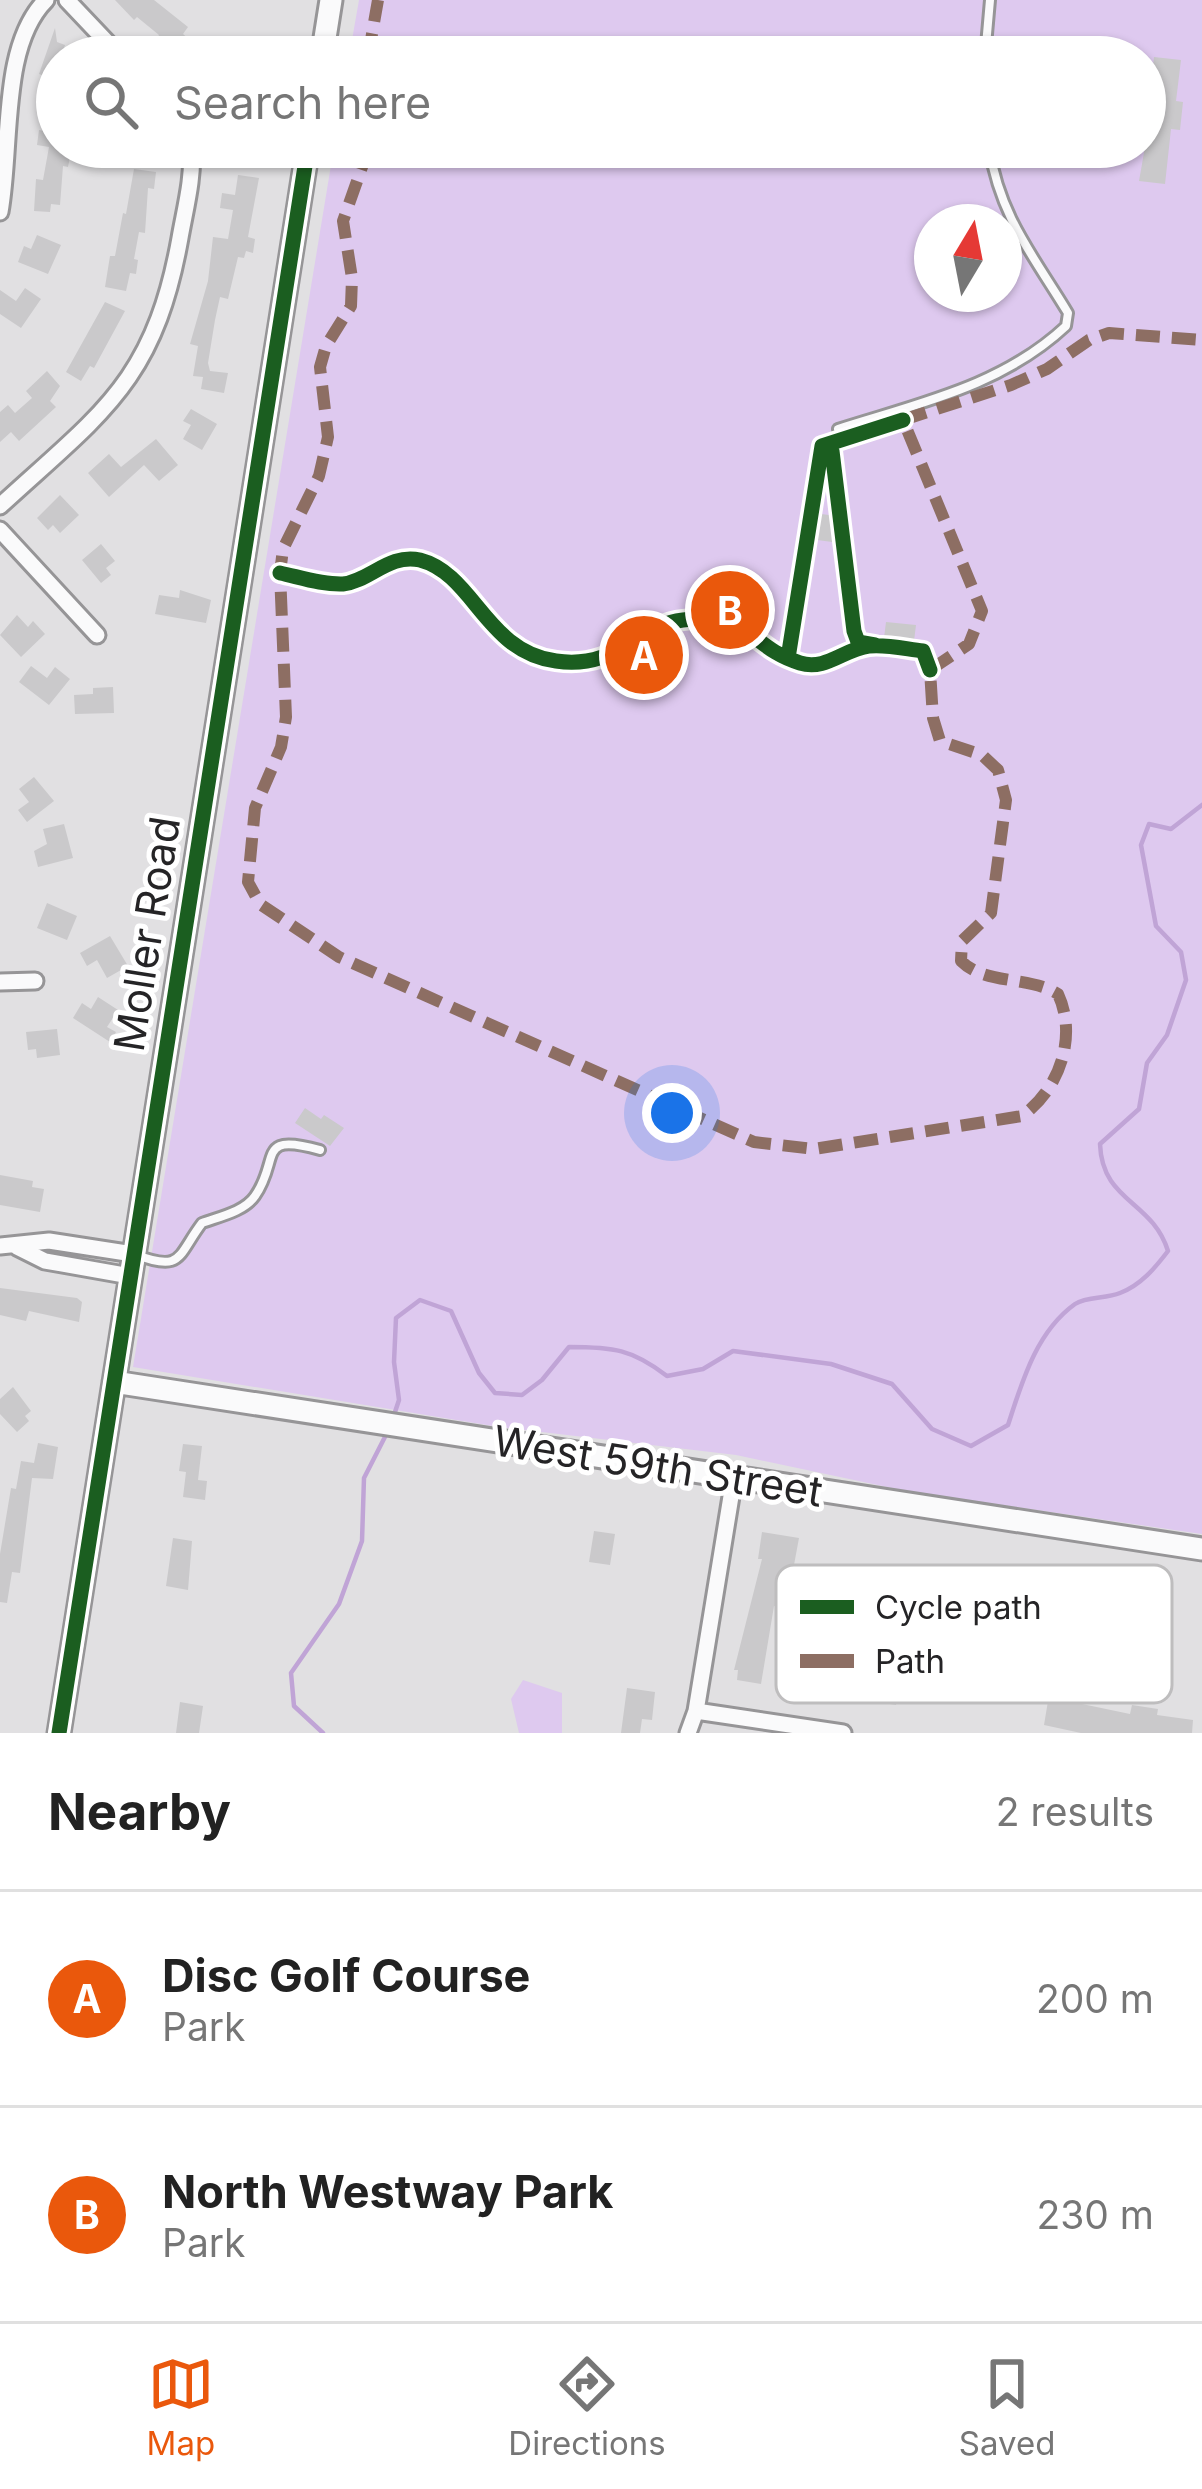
<!DOCTYPE html>
<html lang="en">
<head>
<meta charset="utf-8">
<style>
	:root { --surface:#fff; --page:#f2f2f2; --text:#222; --muted:#767676; --line:#e0e0e0; --accent:#ea580c }
	body { margin:0; font-family:Inter,sans-serif; background:var(--page); color:var(--text) }
	.compass { position:absolute; left:914px; top:204px; width:108px; height:108px; border-radius:50%; background:var(--surface); box-shadow:0 3px 9px #0004; rotate:10deg }
	.you { position:absolute; left:672px; top:1113px; width:42px; height:42px; margin:-30px; border:9px solid #fff; border-radius:50%; background:#1a73e8; box-shadow:0 0 0 18px #1a73e833 }
	.badge { display:grid; place-items:center; width:78px; height:78px; border-radius:50%; background:var(--accent); color:#fff; font-size:39px; font-weight:700 }
	.pin { position:absolute; translate:-50% -50%; border:6px solid #fff; box-shadow:0 3px 12px #0006 }
	.list { margin:0; padding:0; list-style:none }
	h2 { display:flex; justify-content:space-between; align-items:center; height:156px; margin:0; padding:0 48px; font-size:51px }
	h2 small { font-size:39px; font-weight:400; color:var(--muted) }
	.list li { display:grid; grid-template-columns:78px 1fr auto; gap:36px; align-items:center; box-sizing:border-box; height:216px; padding:0 48px; border-top:3px solid var(--line) }
	.list b { display:block; font-size:45px; white-space:nowrap }
	.list p { margin:0; font-size:39px; white-space:nowrap; color:var(--muted) }
	.list em { font-size:39px; font-style:normal; color:var(--muted) }
	.icon { flex:none; width:66px; height:66px; fill:none; stroke:currentColor; stroke-width:2; stroke-linecap:round; stroke-linejoin:round }
	.map { position:relative; flex:none; width:1202px; height:1733px; overflow:hidden }
	.search { position:absolute; background:var(--surface); box-shadow:0 3px 9px #0004; left:36px; right:36px; top:36px; height:132px; display:flex; align-items:center; gap:30px; box-sizing:border-box; padding:0 42px; border-radius:66px; color:var(--muted); font-size:45px }
	.sheet { height:588px; background:var(--surface) }
	nav { display:flex; justify-content:space-around; align-items:center; box-sizing:border-box; height:168px; border-top:3px solid var(--line); background:var(--surface); font-size:33px; color:var(--muted) }
	nav a { display:grid; justify-items:center; gap:6px }
	nav .on { color:var(--accent) }
	.map>svg:first-child { display:block }
	.green { fill:#dec9ef; fill-rule:evenodd }
	.lines { fill:none; stroke-linecap:round; stroke-linejoin:round }
	.stream { stroke:#c0a4d6; stroke-width:4.5 }
	.building { fill:#cac9cb }
	.lane-casing { stroke:#969597; stroke-width:14 }
	.street-casing { stroke:#969597; stroke-width:21 }
	.secondary-casing { stroke:#969597; stroke-width:27 }
	.lane { stroke:#fafafb; stroke-width:8 }
	.street { stroke:#fafafb; stroke-width:15 }
	.secondary { stroke:#fafafb; stroke-width:21 }
	.quiet { stroke:#8d6e63; stroke-width:12; stroke-dasharray:24 12; stroke-linecap:butt }
	.cycleway-casing { stroke:#fff; stroke-width:22 }
	.cycleway { stroke:#1b5e20; stroke-width:15 }
	.labels { text-anchor:middle; stroke-width:10; stroke-linejoin:round; paint-order:stroke }
	.street-label { font-size:42px; fill:#252426; stroke:#fff }
	.key { fill:#fff; stroke:#bebdbe; stroke-width:3 }
	.key-label { font-size:33px; fill:#252426 }
</style>
</head>
<body>
<div class="map">
<svg width="1202" height="1733" viewBox="0 0 1202 1733">
	<rect width="100%" height="100%" fill="#e1e0e2"/>
	<path class="green" d="M359,0H1202V1534L906,1491L736,1455L499,1427L133,1367L334,147H1145V57H349ZM932,222H1004V294H932Z
		M523,1680L562,1693V1733H519L511,1699Z"/>
	<g class="lines">
		<path class="stream" d="M394,1415L399,1400L394,1362L396,1318L420,1300L451,1311L479,1373L495,1393L522,1395L542,1380L569,1347C613,1347 632,1349 667,1376L703,1369L733,1351L831,1364L892,1384L932,1429L971,1446L1008,1425C1022,1382 1036,1332 1075,1304C1087,1296 1106,1299 1120,1293C1141,1285 1155,1268 1168,1251C1152,1200 1102,1202 1100,1144L1139,1109L1147,1063L1167,1035L1186,980L1181,952L1156,926L1141,845L1149,824L1171,829L1202,805
			M323,1733L294,1706L291,1673L339,1604L362,1541L364,1478L388,1431"/>
	</g>
	<path class="building" d="M115,0H154L188,27L183,34L210,57H174L155,42L159,35L137,17L134,20Z
		M55,28L57,42L65,45L61,57H57V80L39,74Z
		M1154,57L1181,60L1176,101L1183,102L1180,130L1171,129L1165,184L1139,181L1145,147V101L1149,102Z
		M39,130L57,133V147H72L68,167L63,166L60,205L51,204L50,212L34,211L36,179L43,180L49,147L37,145Z
		M224,147H272L273,155L225,160Z
		M134,169L156,172L154,189L148,188L145,233L139,232L134,259L138,260L136,274L130,273L126,291L105,287L110,256H115L123,213L126,214Z
		M238,175L259,178L248,237L255,239L253,253L246,251L244,258L238,257L228,299L220,297L215,320L208,363L210,371L228,373L224,393L201,389L203,377L193,376L198,346L190,344L208,281L213,237L228,239L233,210L220,208L222,193L235,195Z
		M37,235L61,245L48,274L18,262L24,246L31,249Z
		M25,288L41,299L21,328L0,314V290L16,301Z
		M105,302L125,311L94,368L90,366L81,381L66,372Z
		M47,371L60,386L50,401L56,407L19,441L11,432L0,442V412L8,405L15,413L32,398L26,391Z
		M191,409L217,424L202,450L183,439L191,425L183,421Z
		M156,439L178,465L159,481L144,465L109,497L88,473L109,454L121,467Z
		M60,495L79,515L60,533L53,525L48,530L37,518Z
		M814,513L836,516L832,542L810,539Z
		M101,544L115,561L106,568L111,575L101,583L82,560Z
		M180,590L211,600L206,623L155,614L159,595L179,598Z
		M17,615L28,627L33,621L45,634L21,657L0,635Z
		M886,622L916,625L914,641L884,638Z
		M31,666L47,678L55,667L70,679L49,705L19,682Z
		M113,687L114,713L75,714L74,695L93,694V688Z
		M34,777L54,801L27,822L18,810L29,802L19,789Z
		M64,824L73,858L38,867L34,851L47,844L43,829Z
		M47,903L77,916L67,940L37,928Z
		M110,936L128,966L107,978L97,960L87,966L80,953Z
		M98,997L118,1010L107,1027L116,1032L110,1042L73,1018L82,1003L91,1009Z
		M57,1029L60,1055L37,1058L36,1049L28,1050L26,1032Z
		M305,1108L321,1119L324,1115L344,1128L330,1146L295,1123Z
		M0,1175L33,1181L32,1187L44,1189L40,1212L0,1205Z
		M0,1288L77,1298L82,1302L79,1322L29,1311L26,1321L0,1315Z
		M13,1387L31,1411L25,1416L29,1421L17,1432L0,1414V1399Z
		M38,1443L58,1447L53,1479L32,1478L20,1573L12,1572L7,1603L0,1602V1554L11,1488L16,1489L21,1461L34,1463Z
		M183,1444L202,1446L198,1480L207,1481L205,1500L183,1497L186,1472L179,1471Z
		M594,1531L615,1534L610,1565L589,1562Z
		M762,1532L799,1538L786,1608L774,1606L761,1684L737,1680L738,1670H734L762,1559H758Z
		M173,1538L192,1541L188,1590L166,1586Z
		M837,1660L902,1669L896,1705L786,1687L791,1661L835,1669Z
		M627,1688L655,1692L652,1720L642,1719L640,1733H621Z
		M1063,1700L1130,1714L1132,1705L1158,1709L1157,1715L1193,1720L1192,1733H1081L1044,1725L1048,1701L1063,1703Z
		M180,1702L203,1706L199,1733H176Z"/>
	<g class="lines">
		<g class="lane-casing">
			<path id="lane" d="M985,57L990,0
				M838,429C919,403 1002,386 1066,326L1068,313C1033,255 1000,217 989,147
				M134,1254C183,1273 177,1256 202,1223C218,1217 244,1212 255,1196C281,1159 255,1132 320,1150"/>
		</g>
		<g class="street-casing">
			<path id="street" d="M67,0L121,57
				M0,212C12,145 0,46 46,0
				M0,506C101,413 154,383 180,238C185,209 194,177 191,147
				M0,530L97,635
				M0,982L35,981
				M0,1246L49,1241L133,1254
				M17,1247L45,1261L130,1276
				M696,1711L843,1733
				M688,1733L696,1711L734,1478"/>
		</g>
		<g class="secondary-casing">
			<path id="secondary" d="M322,57L331,0
				M114,1382L1202,1549
				M59,1733L308,147"/>
		</g>
		<use href="#lane" class="lane"/>
		<use href="#street" class="street"/>
		<use href="#secondary" class="secondary"/>
		<path class="quiet" d="M368,57L378,0
			M369,147L343,221L352,278L351,306L326,346L320,367L328,437L319,476L283,549L280,573L286,717L281,747L255,808L248,882L260,904L339,957L754,1142L814,1149L1022,1116C1059,1090 1078,1037 1058,994C1030,976 985,985 961,961L962,941L991,913L1006,800L998,770L982,755L940,741L933,718L930,670L969,644L982,611L903,420L1011,385L1047,369L1089,340L1109,333L1202,340"/>
		<g class="cycleway-casing">
			<path id="cycleway" d="M832,451L854,631L858,642L875,645
				M280,573C299,577 323,585 343,584C370,581 389,553 420,560C474,574 486,652 556,661C618,670 637,625 683,620C753,612 748,647 800,663C826,671 844,649 869,646C886,644 906,649 923,651L930,670
				M788,658L822,446L903,420
				M59,1733L308,147"/>
		</g>
		<use href="#cycleway" class="cycleway"/>
	</g>
	<g class="labels">
		<g class="street-label">
			<text transform="translate(147 934) rotate(-81)" y="15">Moller Road</text>
			<text transform="translate(658 1466) rotate(9)" y="15">West 59th Street</text>
		</g>
	</g>
	<rect x="776" y="1565" width="396" height="138" rx="18" class="key"/>
	<rect x="800" y="1600" width="54" height="14" fill="#1b5e20"/>
	<rect x="800" y="1654" width="54" height="14" fill="#8d6e63"/>
	<g class="key-label">
		<text x="875" y="1619">Cycle path</text>
		<text x="875" y="1673">Path</text>
	</g>
</svg>
<svg class="compass" viewBox="-18 -18 36 36"><path d="M0-13l5 13h-10z" fill="#e53935"/><path d="M0 13l5-13h-10z" fill="#767676"/></svg>
<div class="you"></div>
<div class="pin badge" style="left:644px;top:655px">A</div>
<div class="pin badge" style="left:730px;top:610px">B</div>
<div class="search"><svg class="icon" aria-label="search" viewBox="0 0 24 24"><circle cx="10" cy="10" r="6"/><path d="M15 15l6 6"/></svg>Search here</div>
</div>
<section class="sheet">
<h2>Nearby<small>2 results</small></h2>
<ul class="list">
<li><span class="badge">A</span><div><b>Disc Golf Course</b><p>Park</p></div><em>200 m</em></li>
<li><span class="badge">B</span><div><b>North Westway Park</b><p>Park</p></div><em>230 m</em></li>
</ul>
</section>
<nav>
<a class="on"><svg class="icon" aria-label="map" viewBox="0 0 24 24"><path d="M3 6l6-2 6 2 6-2v14l-6 2-6-2-6 2zM9 4v14M15 6v14"/></svg>Map</a>
<a><svg class="icon" aria-label="directions" viewBox="0 0 24 24"><path d="M12 3l9 9-9 9-9-9zM9 14v-3h6M13 9l2 2-2 2"/></svg>Directions</a>
<a><svg class="icon" aria-label="saved" viewBox="0 0 24 24"><path d="M7 4h10v16l-5-4-5 4z"/></svg>Saved</a>
</nav>
</body>
</html>
